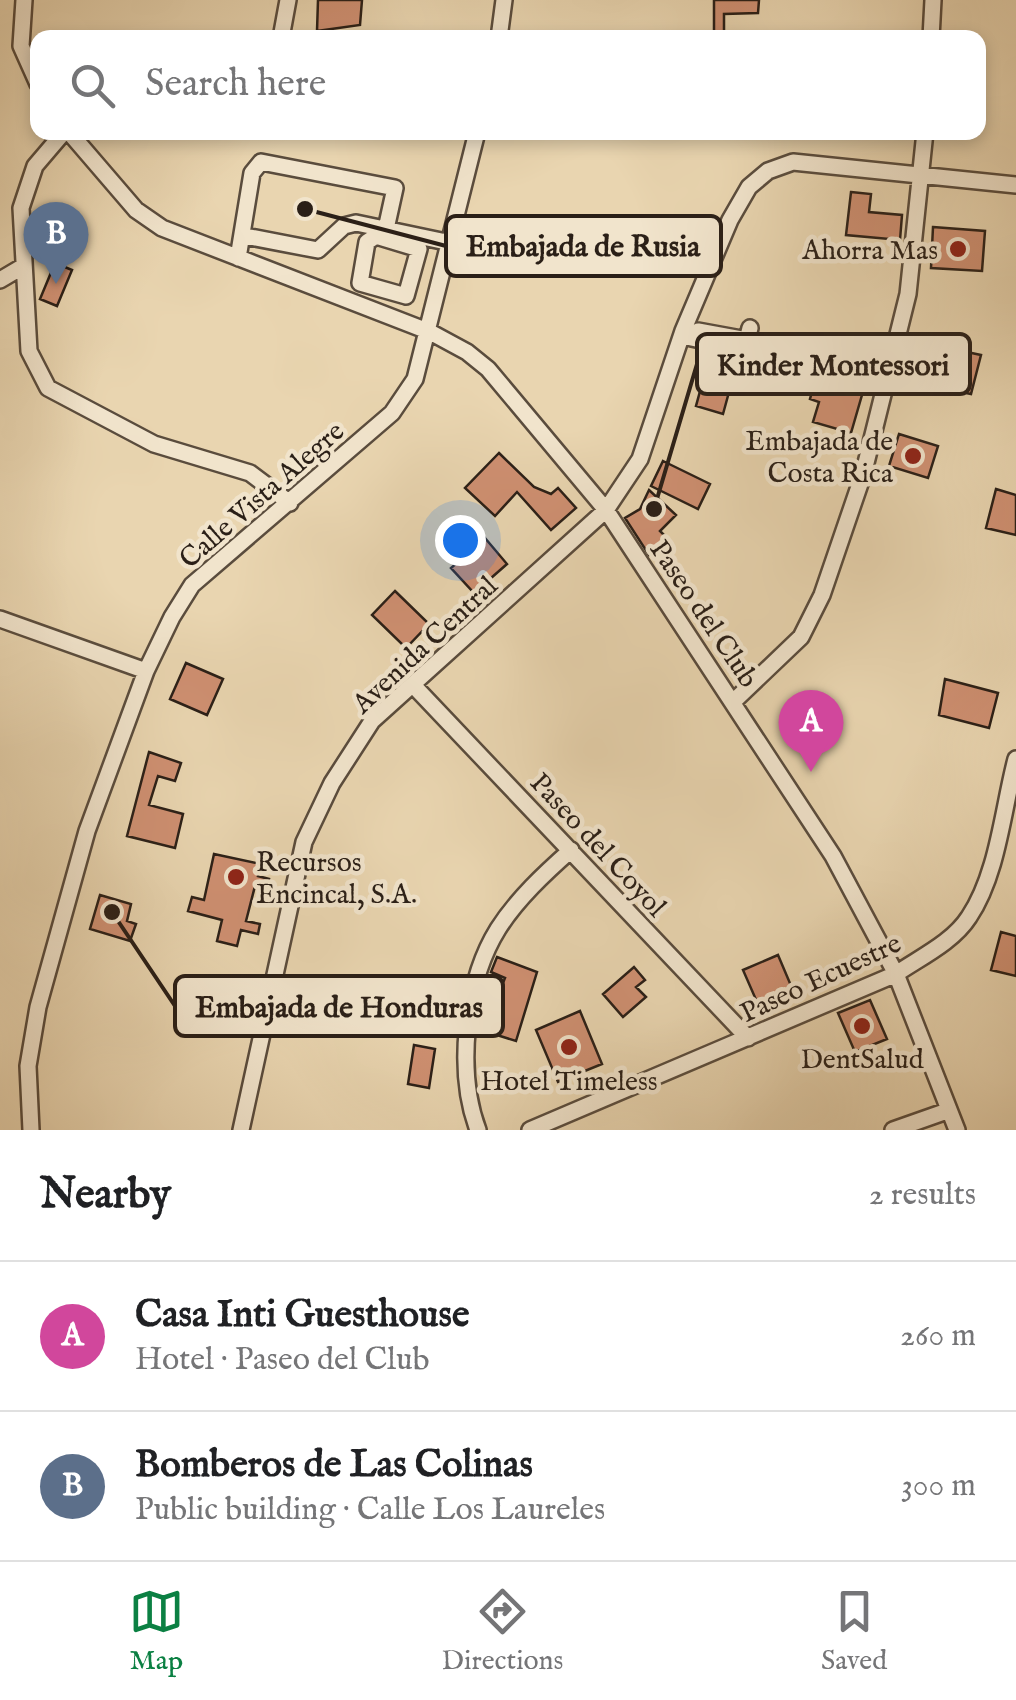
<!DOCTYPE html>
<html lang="en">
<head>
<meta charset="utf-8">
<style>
	:root { --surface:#fff; --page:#f2f2f2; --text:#202124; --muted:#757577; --line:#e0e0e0; --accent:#0b8043 }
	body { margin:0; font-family:"IM FELL English",serif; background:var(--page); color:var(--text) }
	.you { position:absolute; left:460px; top:540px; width:35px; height:35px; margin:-25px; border:8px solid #fff; border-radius:50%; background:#1a73e8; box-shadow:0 0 0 15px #1a73e833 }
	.badge { display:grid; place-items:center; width:65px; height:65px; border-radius:50%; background:var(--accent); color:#fff; font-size:32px; font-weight:700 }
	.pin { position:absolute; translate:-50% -82px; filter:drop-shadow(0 2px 5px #0008) }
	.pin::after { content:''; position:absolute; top:52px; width:35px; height:30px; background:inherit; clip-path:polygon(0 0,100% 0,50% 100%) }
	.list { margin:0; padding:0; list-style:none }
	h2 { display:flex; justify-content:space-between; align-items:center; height:130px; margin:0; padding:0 40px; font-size:42px }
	h2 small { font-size:32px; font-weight:400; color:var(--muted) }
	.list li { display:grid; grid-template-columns:65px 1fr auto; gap:30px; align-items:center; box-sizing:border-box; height:150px; padding:0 40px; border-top:2px solid var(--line) }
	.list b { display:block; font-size:38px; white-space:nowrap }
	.list p { margin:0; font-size:32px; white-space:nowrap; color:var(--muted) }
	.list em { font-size:32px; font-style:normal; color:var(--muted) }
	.icon { flex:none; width:55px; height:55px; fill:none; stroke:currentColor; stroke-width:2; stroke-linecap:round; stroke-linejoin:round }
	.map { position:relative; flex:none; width:1016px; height:1130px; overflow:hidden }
	.search { position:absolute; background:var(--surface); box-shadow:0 5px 15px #0003; left:30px; right:30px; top:30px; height:110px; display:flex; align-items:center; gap:25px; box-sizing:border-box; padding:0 35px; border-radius:20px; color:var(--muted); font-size:38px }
	.sheet { height:430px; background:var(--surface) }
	nav { display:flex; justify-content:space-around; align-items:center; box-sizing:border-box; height:140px; border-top:2px solid var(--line); background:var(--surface); font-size:28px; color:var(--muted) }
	nav a { display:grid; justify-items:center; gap:5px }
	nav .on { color:var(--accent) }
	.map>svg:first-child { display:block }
	.building { fill:#cf9072; stroke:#2a1f17; stroke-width:2.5 }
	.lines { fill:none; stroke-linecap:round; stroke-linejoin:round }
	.minor-casing { stroke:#5a4c3d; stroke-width:20 }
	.minor { stroke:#f1e4cc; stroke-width:15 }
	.poi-dot { fill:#8f2418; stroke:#f1e4cc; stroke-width:4 }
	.labels { text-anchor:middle; stroke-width:9; stroke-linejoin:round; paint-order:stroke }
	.poi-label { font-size:28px; fill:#2a1f17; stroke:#f1e4cc; text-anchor:end }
	.street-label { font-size:28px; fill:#2a1f17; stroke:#f1e4cc }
	.leader { fill:none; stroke:#2a1f17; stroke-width:4 }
	.callout-dot { fill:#2a1f17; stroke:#f1e4cc; stroke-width:4 }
	.callout { fill:#f1e4cc; stroke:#2a1f17; stroke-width:4 }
	.callout-label { font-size:30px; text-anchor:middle; font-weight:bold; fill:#2a1f17 }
</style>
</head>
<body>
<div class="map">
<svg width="1016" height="1130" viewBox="0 0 1016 1130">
	<rect width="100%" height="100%" fill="#e9d5b0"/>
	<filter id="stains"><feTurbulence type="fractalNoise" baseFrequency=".002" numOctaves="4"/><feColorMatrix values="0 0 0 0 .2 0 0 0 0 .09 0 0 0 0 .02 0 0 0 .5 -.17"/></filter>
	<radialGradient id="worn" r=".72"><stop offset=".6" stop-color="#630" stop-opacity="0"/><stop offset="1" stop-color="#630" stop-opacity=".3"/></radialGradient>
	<path class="building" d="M318,0H362L360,25L317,31Z
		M714,0H759L758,13L724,14V35H714Z
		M851,192L871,194L869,212L902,215L900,240L846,235Z
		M933,227L985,231L982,271L931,268Z
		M55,263L72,270L57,306L40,299Z
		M929,344L981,355L971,394L921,384Z
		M705,373L732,381L723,414L696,406Z
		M817,374L864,388L851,433L813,422L819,402L810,399Z
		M899,434L938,446L928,478L889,466Z
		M499,453L534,487L551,494L558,488L576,508L551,530L517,492L495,516L465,488Z
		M663,461L710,484L698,509L651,486Z
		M996,489L1016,495V535L986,528Z
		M649,490L676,515L660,531L666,537L649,555L625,518L640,509Z
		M485,538L507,564L474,593L451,568Z
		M395,591L429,624L406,648L372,615Z
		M186,663L223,679L207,715L170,699Z
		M945,679L998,693L989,728L939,715Z
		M149,752L181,763L175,781L158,776L149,805L183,814L175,848L127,836Z
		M214,854L261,864L258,876L269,879L267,888L255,886L246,921L260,924L258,934L241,930L237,946L217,941L222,920L188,911L192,897L204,900Z
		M100,895L131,904L127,921L136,924L130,941L90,929Z
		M1001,932L1016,936V976L991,970Z
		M778,955L792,988L757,1002L743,970Z
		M497,957L537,972L516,1041L484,1031L505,978L491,972Z
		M634,967L645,980L636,987L646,997L623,1017L603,994Z
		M870,1000L887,1039L855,1052L838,1013Z
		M580,1011L602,1064L558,1082L536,1030Z
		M414,1045L435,1049L429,1088L408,1084Z"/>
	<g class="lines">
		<g class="minor-casing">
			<path id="minor" d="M24,0L21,46L38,84
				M281,38L288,0
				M499,38L504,0
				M931,38L933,0
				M64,132L35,166L21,208L29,351L48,388L154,444L250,473L290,503
				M69,132L136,210L162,228L430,332L467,352L488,369L606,510L833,856L896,974L957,1130
				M245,236L318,250L344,226L356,223L451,243
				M376,236L419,249L406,296L360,283L367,242Z
				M238,258L252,173L261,162L395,188L384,238
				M0,280L22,267
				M682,336L696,339L698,331L747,340L750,328
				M0,619L146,671
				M413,685L748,1038
				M734,701L801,637L822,595L863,475L908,294L925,132
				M31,1130L28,1066L38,1007L87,831L146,671L172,617L192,585L392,413L415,379L477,132
				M241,1130L304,842L332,783L372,721L606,510L640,459L683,331L730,220L749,187L768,171L793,162L1016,185
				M478,1130C456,1072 465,982 498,929C517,899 545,873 571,850
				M530,1130L896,974C921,957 953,942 969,917C998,874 1003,808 1016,759
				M893,1130L947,1111"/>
		</g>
		<use href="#minor" class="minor"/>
	</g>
	<g class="poi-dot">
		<circle cx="958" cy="249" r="10"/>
		<circle cx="913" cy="456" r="10"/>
		<circle cx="236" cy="877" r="10"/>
		<circle cx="862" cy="1026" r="10"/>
		<circle cx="569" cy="1047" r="10"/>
	</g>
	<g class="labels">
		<g class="poi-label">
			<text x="938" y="259">Ahorra Mas</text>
			<text x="893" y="450">Embajada de<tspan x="893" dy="32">Costa Rica</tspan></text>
			<text x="256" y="871" text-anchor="start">Recursos<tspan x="256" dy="32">Encincal, S.A.</tspan></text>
			<text x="862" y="1068" text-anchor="middle">DentSalud</text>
			<text x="569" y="1090" text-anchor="middle">Hotel Timeless</text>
		</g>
		<g class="street-label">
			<text transform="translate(261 494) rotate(-41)" y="10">Calle Vista Alegre</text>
			<text transform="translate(705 613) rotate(56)" y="10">Paseo del Club</text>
			<text transform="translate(424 644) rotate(-43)" y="10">Avenida Central</text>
			<text transform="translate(599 844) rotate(47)" y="10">Paseo del Coyol</text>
			<text transform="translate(820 977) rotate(-25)" y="10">Paseo Ecuestre</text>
		</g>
	</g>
	<path class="leader" d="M305 209L446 246M654 509L697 364M112 912L175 1006"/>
	<g class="callout-dot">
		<circle cx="305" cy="209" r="10"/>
		<circle cx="654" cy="509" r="10"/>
		<circle cx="112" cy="912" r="10"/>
	</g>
	<g class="callout">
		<rect x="446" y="216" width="275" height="60" rx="10"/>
		<rect x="697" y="334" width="273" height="60" rx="10"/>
		<rect x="175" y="976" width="328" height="60" rx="10"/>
	</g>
	<g class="callout-label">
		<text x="583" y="256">Embajada de Rusia</text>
		<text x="833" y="375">Kinder Montessori</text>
		<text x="339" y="1017">Embajada de Honduras</text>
	</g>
	<rect width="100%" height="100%" filter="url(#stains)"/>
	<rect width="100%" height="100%" fill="url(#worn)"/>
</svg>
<div class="you"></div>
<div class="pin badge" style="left:811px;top:772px;background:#d1479c">A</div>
<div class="pin badge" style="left:56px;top:284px;background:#5c6f8a">B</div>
<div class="search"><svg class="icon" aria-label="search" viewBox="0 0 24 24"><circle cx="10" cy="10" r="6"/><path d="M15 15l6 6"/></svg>Search here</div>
</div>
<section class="sheet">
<h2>Nearby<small>2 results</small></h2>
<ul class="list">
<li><span class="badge" style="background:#d1479c">A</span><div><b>Casa Inti Guesthouse</b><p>Hotel · Paseo del Club</p></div><em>260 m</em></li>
<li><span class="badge" style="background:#5c6f8a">B</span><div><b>Bomberos de Las Colinas</b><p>Public building · Calle Los Laureles</p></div><em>300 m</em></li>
</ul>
</section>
<nav>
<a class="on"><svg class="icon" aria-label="map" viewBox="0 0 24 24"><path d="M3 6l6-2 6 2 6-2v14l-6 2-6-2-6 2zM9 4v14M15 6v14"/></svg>Map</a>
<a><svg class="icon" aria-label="directions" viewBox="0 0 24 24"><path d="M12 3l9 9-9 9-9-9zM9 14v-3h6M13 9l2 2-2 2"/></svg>Directions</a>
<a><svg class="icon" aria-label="saved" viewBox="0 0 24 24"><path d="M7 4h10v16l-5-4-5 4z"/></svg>Saved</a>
</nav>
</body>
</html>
